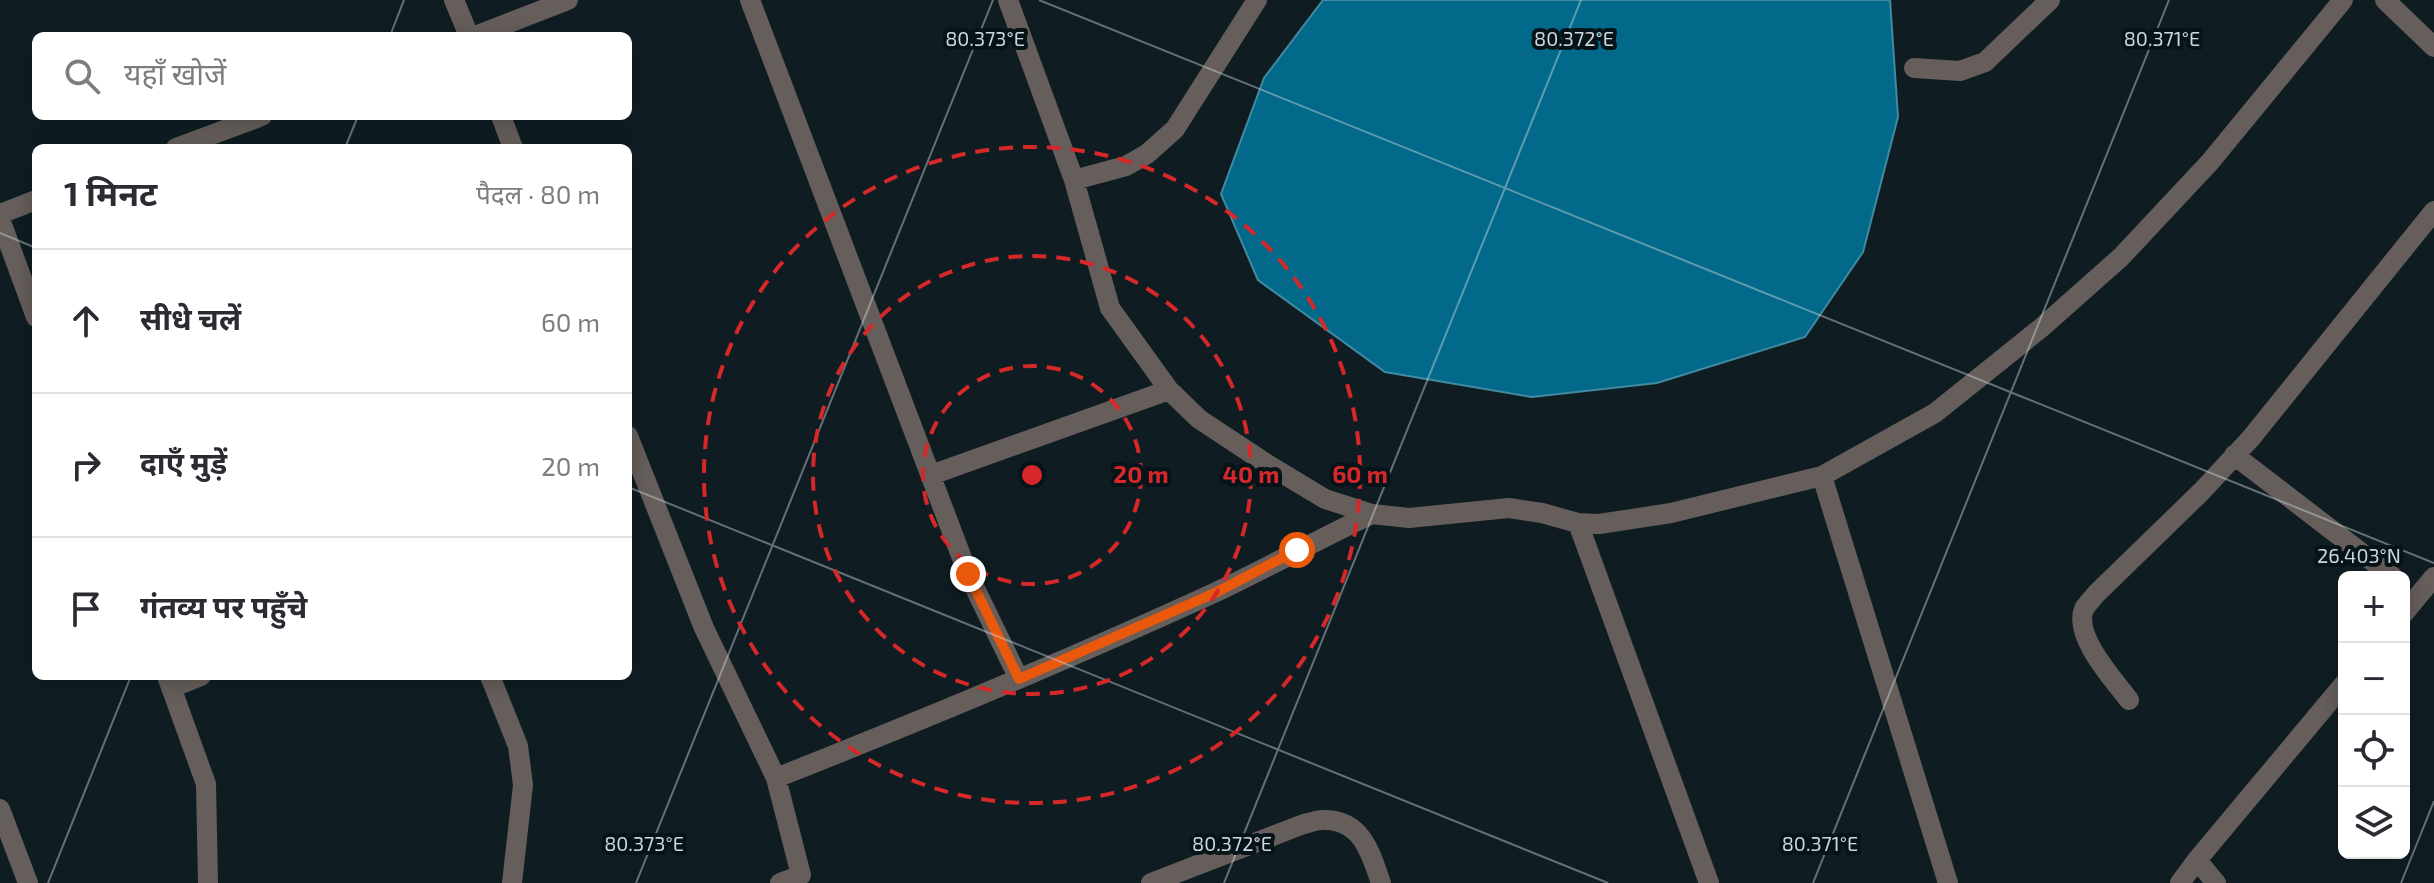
<!DOCTYPE html>
<html lang="hi">
<head>
<meta charset="utf-8">
<style>
	:root { --surface:#fff; --page:#f7f7f7; --text:#2b2b33; --muted:#7c7c81; --line:#e1e1e2 }
	body { margin:0; font-family:"Exo 2","Noto Sans Devanagari",sans-serif; background:var(--page); color:var(--text) }
	.controls { position:absolute; right:24px; bottom:24px; display:grid; overflow:hidden; border-radius:12px; box-shadow:0 4px 20px #0003 }
	.controls button { width:72px; height:72px; display:grid; place-items:center; padding:0; border:0; border-bottom:2px solid var(--line); background:var(--surface); color:var(--text); font:40px sans-serif }
	.stop { position:absolute; width:24px; height:24px; margin:-18px; border:6px solid #ea580c; border-radius:50%; background:#fff }
	.stop.end { background:#ea580c; border-color:#fff; box-shadow:0 2px 8px #0008 }
	.list { margin:0; padding:0; list-style:none }
	h2 { display:flex; justify-content:space-between; align-items:center; height:104px; margin:0; padding:0 32px; font-size:34px }
	h2 small { font-size:26px; font-weight:400; color:var(--muted) }
	.list li { display:grid; grid-template-columns:52px 1fr auto; gap:24px; align-items:center; box-sizing:border-box; height:144px; padding:0 32px; border-top:2px solid var(--line) }
	.list b { display:block; font-size:30px; white-space:nowrap }
	.list em { font-size:26px; font-style:normal; color:var(--muted) }
	.icon { flex:none; width:44px; height:44px; fill:none; stroke:currentColor; stroke-width:2; stroke-linecap:round; stroke-linejoin:round }
	.map { position:relative; flex:none; width:2434px; height:883px; overflow:hidden }
	.search { position:absolute; background:var(--surface); box-shadow:0 4px 20px #0003; left:32px; top:32px; width:600px; height:88px; display:flex; align-items:center; gap:20px; box-sizing:border-box; padding:0 28px; border-radius:12px; color:var(--muted); font-size:30px }
	.panel { position:absolute; background:var(--surface); box-shadow:0 4px 20px #0003; left:32px; top:144px; width:600px; height:536px; border-radius:12px }
	.map>svg:first-child { display:block }
	.water { fill:#03698a; stroke:#408aa2; stroke-width:2 }
	.lines { fill:none; stroke-linecap:round; stroke-linejoin:round }
	.minor { stroke:#655e5a; stroke-width:20 }
	.route { stroke:#ea580c; stroke-width:10 }
	.ticks { fill:none; stroke:#ced7db; stroke-width:2; stroke-opacity:0.45 }
	.ring { fill:none; stroke:#d62828; stroke-width:4; stroke-dasharray:14 10 }
	.ticks-label { font-size:20px; text-anchor:middle; fill:#ced7db; stroke:#06141a; stroke-width:8; stroke-linejoin:round; paint-order:stroke }
	.centre { fill:#d62828; stroke:#06141a; stroke-width:4 }
	.ring-label { font-size:24px; text-anchor:middle; font-weight:bold; fill:#d62828; stroke:#06141a; stroke-width:8; stroke-linejoin:round; paint-order:stroke }
</style>
</head>
<body>
<div class="map">
<svg width="2434" height="883" viewBox="0 0 2434 883">
	<rect width="100%" height="100%" fill="#0f1d23"/>
	<path class="water" d="M1323,0H1890L1898,117L1863,252L1805,337L1657,383L1532,397L1385,372L1258,280L1221,194L1264,78Z"/>
	<g class="lines">
		<path class="minor" d="M454,0L469,36
			M750,0L968,574L1019,679
			M1008,0L1074,180L1110,308L1169,390L1199,419L1267,464L1325,499L1372,514L1409,518L1509,508L1542,513L1578,523L1599,524L1671,513L1822,476L1935,413L2041,328L2121,257L2210,162L2343,0
			M2385,0L2434,47
			M475,36L568,0
			M1914,68L1960,71L1985,62L2050,0
			M501,116L513,148
			M176,148L262,116
			M1074,180L1126,166L1147,154L1175,129L1257,0
			M0,214L36,200
			M0,219L36,317
			M628,436L704,628L776,778L801,875L780,883
			M2234,455L2393,577
			M931,475L1169,390
			M1822,476L1948,883
			M1578,523L1709,883
			M2404,613L2434,577
			M167,676L206,784L208,883
			M490,676L518,746L523,785L512,883
			M171,688L201,676
			M2129,700C2114,680 2073,636 2084,609C2087,604 2093,598 2096,594L2202,491L2251,438L2434,211
			M776,778C923,720 1070,659 1214,593C1267,568 1319,539 1372,514
			M0,809L28,883
			M1151,883L1301,825C1308,823 1318,819 1326,820C1363,821 1371,855 1381,883
			M2180,883L2197,860
			M2216,883L2197,860L2344,684"/>
	</g>
	<g class="lines">
		<path class="route" d="M968,574L1019,679L1217,592L1297,550"/>
	</g>
	<path class="ticks" d="M1039,0L2434,563M390,36L404,0M345,148L358,116M0,233L36,248M628,487L1608,883M48,883L131,676M636,883L993,0M1224,883L1581,0M1813,883L2169,0M2401,883L2434,801"/>
	<g class="ring">
		<circle cx="1032" cy="475" r="109"/>
		<circle cx="1032" cy="475" r="219"/>
		<circle cx="1032" cy="475" r="328"/>
	</g>
	<g class="ticks-label">
		<text x="985" y="46">80.373°E</text>
		<text x="1574" y="46">80.372°E</text>
		<text x="2162" y="46">80.371°E</text>
		<text x="2359" y="563">26.403°N</text>
		<text x="644" y="851">80.373°E</text>
		<text x="1232" y="851">80.372°E</text>
		<text x="1820" y="851">80.371°E</text>
	</g>
	<circle cx="1032" cy="475" r="12" class="centre"/>
	<g class="ring-label">
		<text x="1141" y="483">20 m</text>
		<text x="1251" y="483">40 m</text>
		<text x="1360" y="483">60 m</text>
	</g>
</svg>
<div class="controls">
<button>+</button>
<button>−</button>
<button><svg class="icon" aria-label="locate" viewBox="0 0 24 24"><circle cx="12" cy="12" r="6"/><path d="M12 2v4M12 18v4M2 12h4M18 12h4"/></svg></button>
<button><svg class="icon" aria-label="layers" viewBox="0 0 24 24"><path d="M12 4l9 5-9 5-9-5zM3 14l9 5 9-5"/></svg></button>
</div>
<div class="stop" style="left:1297px;top:550px"></div>
<div class="stop end" style="left:968px;top:574px"></div>
<div class="search"><svg class="icon" aria-label="search" viewBox="0 0 24 24"><circle cx="10" cy="10" r="6"/><path d="M15 15l6 6"/></svg>यहाँ खोजें</div>
<section class="panel">
<h2>1 मिनट<small>पैदल · 80 m</small></h2>
<ul class="list">
<li><svg class="icon" aria-label="ahead" viewBox="0 0 24 24"><path d="M12 20V5M6 11l6-6 6 6"/></svg><div><b>सीधे चलें</b></div><em>60 m</em></li>
<li><svg class="icon" aria-label="right" viewBox="0 0 24 24"><path d="M7 20v-9h11M14 6l5 5-5 5"/></svg><div><b>दाएँ मुड़ें</b></div><em>20 m</em></li>
<li><svg class="icon" aria-label="arrive" viewBox="0 0 24 24"><path d="M6 21V4h12l-3 4 3 4H6"/></svg><div><b>गंतव्य पर पहुँचे</b></div></li>
</ul>
</section>
</div>
</body>
</html>
